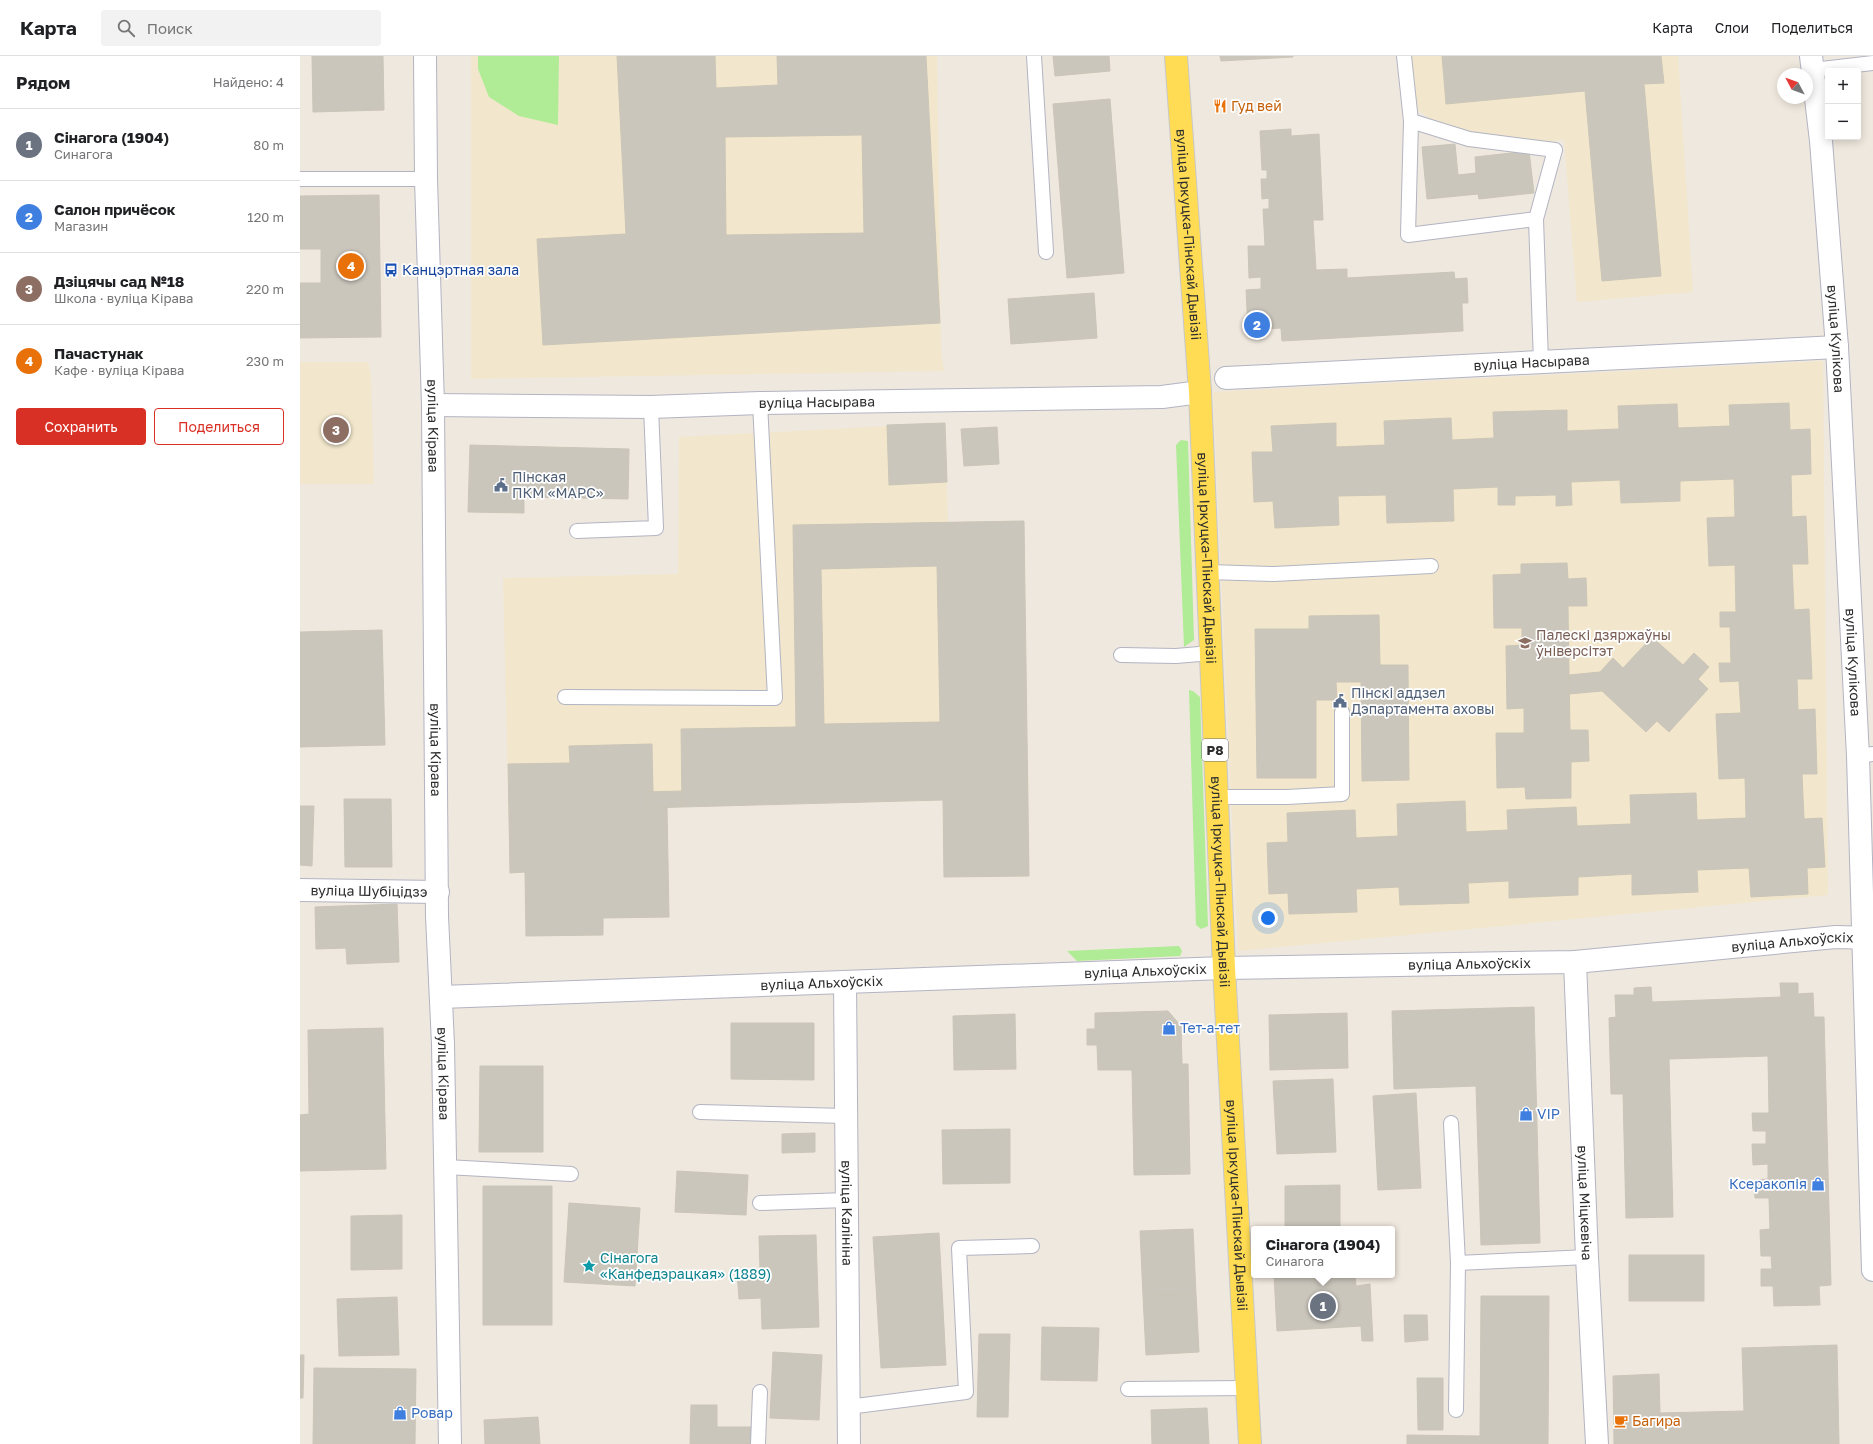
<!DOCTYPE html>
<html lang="ru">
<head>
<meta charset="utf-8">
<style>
	:root { --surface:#fff; --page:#f2f2f2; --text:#202124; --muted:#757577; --line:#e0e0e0; --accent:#d93025 }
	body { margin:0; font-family:"Golos Text",sans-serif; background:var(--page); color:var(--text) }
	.controls { position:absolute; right:12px; top:12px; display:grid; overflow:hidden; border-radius:4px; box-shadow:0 2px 10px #0003 }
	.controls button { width:36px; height:36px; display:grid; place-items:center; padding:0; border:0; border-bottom:1px solid var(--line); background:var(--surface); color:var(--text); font:20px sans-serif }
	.compass { position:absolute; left:1477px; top:12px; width:36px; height:36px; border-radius:50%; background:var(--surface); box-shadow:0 2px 10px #0003; rotate:311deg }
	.you { position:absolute; left:968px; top:862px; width:14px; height:14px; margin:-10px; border:3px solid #fff; border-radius:50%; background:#1a73e8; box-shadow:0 0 0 6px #1a73e833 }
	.badge { display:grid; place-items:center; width:26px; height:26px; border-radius:50%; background:var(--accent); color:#fff; font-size:13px; font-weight:700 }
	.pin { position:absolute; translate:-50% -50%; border:2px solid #fff; box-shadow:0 1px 4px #0006 }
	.popup { position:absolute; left:951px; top:1170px; width:144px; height:52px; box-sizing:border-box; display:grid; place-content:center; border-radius:4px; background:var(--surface); filter:drop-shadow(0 1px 3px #0005); font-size:13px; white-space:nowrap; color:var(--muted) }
	.popup b { font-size:15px; color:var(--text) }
	.popup::after { content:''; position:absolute; left:50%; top:100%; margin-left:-8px; border:8px solid transparent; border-top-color:var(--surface) }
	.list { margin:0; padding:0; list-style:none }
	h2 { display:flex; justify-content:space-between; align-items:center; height:52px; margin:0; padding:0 16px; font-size:17px }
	h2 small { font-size:13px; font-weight:400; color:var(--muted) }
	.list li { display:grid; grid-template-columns:26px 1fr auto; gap:12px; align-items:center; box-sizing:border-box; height:72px; padding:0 16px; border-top:1px solid var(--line) }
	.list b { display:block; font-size:15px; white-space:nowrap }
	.list p { margin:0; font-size:13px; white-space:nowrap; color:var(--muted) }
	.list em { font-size:13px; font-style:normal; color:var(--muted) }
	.actions { display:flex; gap:8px; padding:12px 16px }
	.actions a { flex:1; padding:9px 0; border:1px solid var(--accent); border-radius:4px; text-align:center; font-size:14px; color:var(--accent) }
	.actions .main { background:var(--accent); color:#fff }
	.icon { flex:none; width:22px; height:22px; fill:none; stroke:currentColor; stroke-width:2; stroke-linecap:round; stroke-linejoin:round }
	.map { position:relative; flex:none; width:1573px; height:1388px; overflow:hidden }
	header { display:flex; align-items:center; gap:24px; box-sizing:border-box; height:56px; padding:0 20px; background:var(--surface); border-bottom:1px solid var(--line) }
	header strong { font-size:19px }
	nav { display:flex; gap:22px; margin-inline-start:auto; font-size:14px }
	.search { width:280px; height:36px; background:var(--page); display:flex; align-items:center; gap:10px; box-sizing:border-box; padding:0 14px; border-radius:4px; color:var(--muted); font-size:15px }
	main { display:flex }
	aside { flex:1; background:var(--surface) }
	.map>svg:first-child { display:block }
	.education { fill:#f2e7cc }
	.green { fill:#b0eb95 }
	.building { fill:#cbc6bc; stroke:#cbc5b7; fill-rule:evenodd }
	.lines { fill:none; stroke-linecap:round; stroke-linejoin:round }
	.lane-casing { stroke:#b2b4c2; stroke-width:16 }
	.street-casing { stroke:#b2b4c2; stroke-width:24 }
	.secondary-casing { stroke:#b2b4c2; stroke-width:24 }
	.primary-casing { stroke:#c8c8c8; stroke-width:24 }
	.lane { stroke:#fff; stroke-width:14 }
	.street { stroke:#fff; stroke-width:22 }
	.secondary { stroke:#fff; stroke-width:22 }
	.primary { stroke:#ffdc53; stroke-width:22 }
	.labels { text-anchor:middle; stroke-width:3.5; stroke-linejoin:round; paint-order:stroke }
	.shield { fill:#fff; stroke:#6c6c6c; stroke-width:1 }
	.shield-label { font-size:13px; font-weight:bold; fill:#2d2d2d }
	.food-label { font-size:14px; fill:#c56008; stroke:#fff; text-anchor:start }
	.street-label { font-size:14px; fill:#2d2d2d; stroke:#fff }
	.transit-label { font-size:14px; fill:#164399; stroke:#fff; text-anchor:start }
	.service-label { font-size:14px; fill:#4e5e75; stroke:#fff; text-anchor:start }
	.education-label { font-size:14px; fill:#785e54; stroke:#fff; text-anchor:start }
	.shop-label { font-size:14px; fill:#366cbe; stroke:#fff; text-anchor:start }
	.culture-label { font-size:14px; fill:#0d838f; stroke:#fff; text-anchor:start }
</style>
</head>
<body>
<header>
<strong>Карта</strong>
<div class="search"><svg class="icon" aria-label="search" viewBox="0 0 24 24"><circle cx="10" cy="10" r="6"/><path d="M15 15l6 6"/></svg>Поиск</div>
<nav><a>Карта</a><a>Слои</a><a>Поделиться</a></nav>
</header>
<main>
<aside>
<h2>Рядом<small>Найдено: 4</small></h2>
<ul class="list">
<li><span class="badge" style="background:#6b7280">1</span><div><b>Сінагога (1904)</b><p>Синагога</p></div><em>80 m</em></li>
<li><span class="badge" style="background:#3f7fe0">2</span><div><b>Салон причёсок</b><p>Магазин</p></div><em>120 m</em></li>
<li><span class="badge" style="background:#8d6e63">3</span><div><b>Дзіцячы сад №18</b><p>Школа · вуліца Кірава</p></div><em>220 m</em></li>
<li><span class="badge" style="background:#e8710a">4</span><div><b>Пачастунак</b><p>Кафе · вуліца Кірава</p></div><em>230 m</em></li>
</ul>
<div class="actions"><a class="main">Сохранить</a><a>Поделиться</a></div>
</aside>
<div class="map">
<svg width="1573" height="1388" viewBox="0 0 1573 1388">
	<rect width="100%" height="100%" fill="#efe8de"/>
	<path class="education" d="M171,0H637L641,294L644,315L171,323Z
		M1111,0H1378L1393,236L1277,246L1264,84L1169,92L1117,53Z
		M1523,305L1528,839L938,895L913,336Z
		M0,306H68L71,320L74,428H0Z
		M645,367L648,466L724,465L729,820L644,821L643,744L367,751L303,862V879L226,880L225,817H210L203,522L378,518L379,381Z"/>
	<path class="green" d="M178,0H259L258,69L219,60L189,41L178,13Z
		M881,384L888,385L894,584L884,591L876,389Z
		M889,634L893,635L900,641L908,870L901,873L896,869Z
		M879,890L882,895L880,900L777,905L767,895Z"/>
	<path class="building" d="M12,0H83L84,54L13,56Z
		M317,0H415L416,32L478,29L477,0H626L640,267L243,289L237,183L326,178ZM562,79L564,177L426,179L425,81Z
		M753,0H809L810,15L755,20Z
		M920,0H993V1L921,5Z
		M1142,0H1361L1364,27L1344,28L1361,220L1302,225L1285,35L1146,48Z
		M810,43L824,217L767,222L753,48Z
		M991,73V80L1019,78L1023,164H1013L1016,214L1047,213V222L1154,216L1155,223L1167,222L1168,247H1162L1163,275L982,285L981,272L948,274L946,234L961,233V221L949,222L948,190H965L963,153H969V142L962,143L961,123H967V114H962L960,75Z
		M1155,88L1158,119L1176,117L1175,101L1229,95L1234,137L1179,143L1178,138L1127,143L1122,91Z
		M79,139L81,281L0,282V227H21V193H0V140Z
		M794,237L797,282L711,288L708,243Z
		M1489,347L1490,374L1510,373L1511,418L1491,419L1492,461L1506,460L1508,508H1492L1494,554L1509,553L1512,623H1497L1498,654L1515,653L1517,718H1502L1504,763L1522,762L1525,811L1507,812L1508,838L1451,841L1449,812L1397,814L1398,836L1332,839V818L1278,821V839L1209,842V825L1168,827L1169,847L1100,849L1099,831L1056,833L1057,856L989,858L988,837L969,838L967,787L988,786L987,757L1055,754L1056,782L1098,780L1097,748L1165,745L1166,776L1208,774L1207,754L1276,751L1277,770L1331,768L1330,739L1396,737L1397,764L1446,762L1445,722L1419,723L1416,658L1441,657L1439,625L1420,626L1419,607H1431L1430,571H1420V556H1436L1435,509L1409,510L1407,462L1435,461L1434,423L1380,425V445L1321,447L1320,424L1271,426L1272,449L1256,450V439L1215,440V449H1198V431L1153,433L1154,465L1087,467L1086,439L1038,440L1039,469L975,472L973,445L954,446L952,396H973L971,370L1036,367V391L1085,389L1084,365L1151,362L1152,384L1194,382L1193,356L1267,354V375L1319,373L1318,350L1377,348L1378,372L1430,370L1429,349Z
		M645,367L647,426L589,429L587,369Z
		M697,371L699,408L664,410L661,373Z
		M170,389L329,393L328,443L224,441V457L168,456Z
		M724,465L729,820L644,821L643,744L382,751L381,673L496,671L493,469ZM637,510L640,666L524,668L521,513Z
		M1267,507L1268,523L1286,522L1287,550H1268L1269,619L1270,674H1288L1289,705L1271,706V742L1226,743L1225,731L1197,732L1196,677H1224V652L1207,653L1206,590L1222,589V572H1194L1193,519L1221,518V508Z
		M1079,559L1080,609H1108L1109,724L1062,725L1061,626H1036L1037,644H1016V722H957L955,573H1009V560Z
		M82,574L85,689L0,691V576Z
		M1352,581L1383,609L1394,597L1409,611L1398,623L1408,633L1369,676L1357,665L1346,676L1302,635L1310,626L1300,616L1313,602L1323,612Z
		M1300,616L1310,626L1302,635L1269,638V619Z
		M352,688L353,736H346V752L367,751L369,861L303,862V879L226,880L225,816L210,817L208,708L270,707L269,690Z
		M382,735V751L346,752V736Z
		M44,743H91L92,811H45Z
		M0,750H14L12,810L0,809Z
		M97,848L99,906L47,908L46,892L16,893L15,851Z
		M1480,927H1498V938L1513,937L1514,961H1524L1531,1229L1519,1230L1520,1249L1474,1250L1473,1230H1461V1213H1472L1471,1200H1461L1460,1174L1470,1173L1469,1142H1455L1454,1124L1468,1123V1108L1453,1109L1452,1088H1466V1075H1453L1452,1057H1469L1468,1000L1369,1003L1373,1161L1326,1162L1323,1038H1311L1309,962L1316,961L1315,939H1334V932L1351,931L1352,946L1481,941Z
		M1234,951L1240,1187L1181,1189L1176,1030L1094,1033L1092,955Z
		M868,955L881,970L882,1008H888L890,1118L834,1119L832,1014H798L797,989H787V973H795V957Z
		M1047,957L1048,1012L970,1014L969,959Z
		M715,958L716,1013L654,1014L653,960Z
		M431,967H514V1024L431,1023Z
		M83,972L86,1113L0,1115V1059L9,1058L8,974Z
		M180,1010H243V1096H179Z
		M1033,1023L1036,1096L977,1098L973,1025Z
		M1116,1037L1121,1132L1078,1134L1073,1040Z
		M710,1073V1127L643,1128L642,1074Z
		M515,1077V1096L482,1097V1078Z
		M377,1115L448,1119L446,1159L375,1156Z
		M1040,1129V1173H985V1130Z
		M183,1130H252V1269H183Z
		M269,1147L340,1152L335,1230L264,1226Z
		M102,1159V1213L51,1214V1160Z
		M893,1173L896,1238L843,1240L840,1175Z
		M639,1177L646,1309L581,1312L573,1181Z
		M516,1179L519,1271L462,1273L461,1242L439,1243L437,1215L460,1214L459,1180Z
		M1329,1199H1404V1245H1329Z
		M974,1219H1055L1056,1230L1070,1228L1073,1285H1062L1061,1270L977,1275Z
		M896,1238L899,1296L846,1299L843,1240Z
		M1181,1240H1249L1248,1388H1107V1379L1180,1380Z
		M97,1241L99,1299L39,1300L37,1243Z
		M1104,1259H1127L1128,1284L1105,1286Z
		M742,1271L799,1272L797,1325L741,1324Z
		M679,1278H710L708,1361H677Z
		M1537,1289L1539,1388H1314L1313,1320L1359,1318L1360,1357L1444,1355L1442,1292Z
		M473,1296L522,1299L519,1364L470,1362Z
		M0,1299H4L3,1342H0Z
		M14,1312L116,1313L115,1388H13Z
		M1117,1322H1143V1374H1118Z
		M391,1349H417V1371H451V1388H390Z
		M907,1352L909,1388H852L851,1354Z
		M238,1361L240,1388H185L184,1364Z"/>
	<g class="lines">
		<g class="lane-casing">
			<path id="lane" d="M734,0L746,196
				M1104,0L1111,65L1169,83L1255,94L1236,163
				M1513,14L1573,7
				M1111,65L1108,179L1236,163L1241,306
				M0,123H126
				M277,475L356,472L351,351
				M908,516L974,518L1131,510
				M821,599L876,600L911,597
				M265,641L475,642L460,347
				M1558,700L1573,698
				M917,741H987L1042,738V656
				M400,1056L545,1060
				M1151,1067L1158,1207
				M146,1111L271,1118
				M460,1147L546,1144
				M828,1333L948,1332
				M548,1351L666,1336L659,1192L732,1190
				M1156,1354L1158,1207L1287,1201
				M458,1388L460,1336"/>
		</g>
		<g class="street-casing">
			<g id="street">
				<path id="s1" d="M926,322L1537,291"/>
				<path id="s2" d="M133,349L351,351L460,347L862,341L900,336"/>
				<path id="s3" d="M0,834L138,836"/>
				<path id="s4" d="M1275,906L1287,1201L1297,1388"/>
				<path id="s5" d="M545,926L549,1388"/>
				<path id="s6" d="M141,941L924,912L1275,906L1536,881L1573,882"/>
			</g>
		</g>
		<g class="secondary-casing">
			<g id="secondary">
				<path id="s7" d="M125,0L126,123L133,349L137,860L143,988L150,1388"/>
				<path id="s8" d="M1511,0L1521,85L1537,291L1558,700L1573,1214"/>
			</g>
		</g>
		<g class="primary-casing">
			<g id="primary">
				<path id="s9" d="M876,0L900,336L924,912L950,1388"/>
			</g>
		</g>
		<use href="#lane" class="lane"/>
		<use href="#street" class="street"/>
		<use href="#secondary" class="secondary"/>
		<use href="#primary" class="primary"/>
	</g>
	<defs>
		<g id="restaurant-bare" transform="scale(1.08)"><path d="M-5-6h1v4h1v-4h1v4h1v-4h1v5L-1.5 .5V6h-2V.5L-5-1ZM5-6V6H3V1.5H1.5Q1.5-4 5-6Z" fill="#e8710a" stroke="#fff" stroke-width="2.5" paint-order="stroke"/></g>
		<g id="bus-bare" transform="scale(1.08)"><path d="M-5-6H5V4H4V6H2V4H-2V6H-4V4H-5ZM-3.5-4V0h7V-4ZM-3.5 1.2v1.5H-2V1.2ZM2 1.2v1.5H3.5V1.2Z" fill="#1a4fb4" stroke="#fff" stroke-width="2.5" paint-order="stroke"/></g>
		<g id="civic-bare" transform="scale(1.08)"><path d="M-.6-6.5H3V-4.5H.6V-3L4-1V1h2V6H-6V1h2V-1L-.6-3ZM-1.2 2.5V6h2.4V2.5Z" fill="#5c6f8a" stroke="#fff" stroke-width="2.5" paint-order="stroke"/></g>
		<g id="university-bare" transform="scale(1.08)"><path d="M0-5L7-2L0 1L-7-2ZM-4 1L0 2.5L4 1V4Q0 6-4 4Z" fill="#8d6e63" stroke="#fff" stroke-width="2.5" paint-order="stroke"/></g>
		<g id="shop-bare" transform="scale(1.08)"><path d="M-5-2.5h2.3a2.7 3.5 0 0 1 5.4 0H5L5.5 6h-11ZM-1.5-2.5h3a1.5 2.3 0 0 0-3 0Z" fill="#3f7fe0" stroke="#fff" stroke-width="2.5" paint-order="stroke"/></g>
		<g id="sight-bare" transform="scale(1.08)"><path d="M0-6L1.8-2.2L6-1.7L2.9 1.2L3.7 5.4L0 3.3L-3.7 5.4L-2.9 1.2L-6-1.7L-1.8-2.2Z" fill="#0f9aa8" stroke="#fff" stroke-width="2.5" paint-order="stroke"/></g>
		<g id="cafe-bare" transform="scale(1.08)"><path d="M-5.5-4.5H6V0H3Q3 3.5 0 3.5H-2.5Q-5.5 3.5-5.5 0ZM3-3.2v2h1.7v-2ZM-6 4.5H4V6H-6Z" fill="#e8710a" stroke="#fff" stroke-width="2.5" paint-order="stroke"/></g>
	</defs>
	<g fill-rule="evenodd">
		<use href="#restaurant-bare" x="920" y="50"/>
		<use href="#bus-bare" x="91" y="214"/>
		<use href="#civic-bare" x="201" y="429"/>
		<use href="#university-bare" x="1225" y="587"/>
		<use href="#civic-bare" x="1040" y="645"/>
		<use href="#shop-bare" x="869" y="972"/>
		<use href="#shop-bare" x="1226" y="1058"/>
		<use href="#shop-bare" x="1518" y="1128"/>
		<use href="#sight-bare" x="289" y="1210"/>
		<use href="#shop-bare" x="100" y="1357"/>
		<use href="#cafe-bare" x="1321" y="1365"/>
	</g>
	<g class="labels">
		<rect class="shield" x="902" y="683" width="26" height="22" rx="3"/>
		<g class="shield-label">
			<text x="915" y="699">Р8</text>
		</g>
		<g class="food-label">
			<text x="931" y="55">Гуд вей</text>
			<text x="1332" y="1370">Багира</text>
		</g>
		<g class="street-label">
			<text dy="5" stroke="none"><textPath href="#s9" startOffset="179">вуліца Іркуцка-Пінскай Дывізіі</textPath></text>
			<text dy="5" stroke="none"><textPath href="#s8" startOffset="284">вуліца Кулікова</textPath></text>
			<text dy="5" stroke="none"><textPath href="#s1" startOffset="306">вуліца Насырава</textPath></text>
			<text dy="5" stroke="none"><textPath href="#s2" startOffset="384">вуліца Насырава</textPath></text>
			<text dy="5" stroke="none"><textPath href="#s7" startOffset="370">вуліца Кірава</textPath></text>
			<text dy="5" stroke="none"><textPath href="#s9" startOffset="503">вуліца Іркуцка-Пінскай Дывізіі</textPath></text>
			<text dy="5" stroke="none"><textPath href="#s8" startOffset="608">вуліца Кулікова</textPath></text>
			<text dy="5" stroke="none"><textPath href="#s7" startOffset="694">вуліца Кірава</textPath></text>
			<text dy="5" stroke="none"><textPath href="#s9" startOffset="827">вуліца Іркуцка-Пінскай Дывізіі</textPath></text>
			<text dy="5" stroke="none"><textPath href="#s3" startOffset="69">вуліца Шубіцідзэ</textPath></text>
			<text dy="5" stroke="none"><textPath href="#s6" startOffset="1353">вуліца Альхоўскіх</textPath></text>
			<text dy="5" stroke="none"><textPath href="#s6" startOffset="1029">вуліца Альхоўскіх</textPath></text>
			<text dy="5" stroke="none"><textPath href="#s6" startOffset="705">вуліца Альхоўскіх</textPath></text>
			<text dy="5" stroke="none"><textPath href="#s6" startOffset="381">вуліца Альхоўскіх</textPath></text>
			<text dy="5" stroke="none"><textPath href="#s7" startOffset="1018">вуліца Кірава</textPath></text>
			<text dy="5" stroke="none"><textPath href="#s4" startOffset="241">вуліца Міцкевіча</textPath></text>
			<text dy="5" stroke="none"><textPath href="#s9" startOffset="1151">вуліца Іркуцка-Пінскай Дывізіі</textPath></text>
			<text dy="5" stroke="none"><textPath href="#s5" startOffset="231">вуліца Калініна</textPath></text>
		</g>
		<g class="transit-label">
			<text x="102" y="219">Канцэртная зала</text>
		</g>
		<g class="service-label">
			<text x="212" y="426">Пінская<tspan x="212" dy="16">ПКМ «МАРС»</tspan></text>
			<text x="1051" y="642">Пінскі аддзел<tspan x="1051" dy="16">Дэпартамента аховы</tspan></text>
		</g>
		<g class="education-label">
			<text x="1236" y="584">Палескі дзяржаўны<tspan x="1236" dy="16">ўніверсітэт</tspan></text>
		</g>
		<g class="shop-label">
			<text x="880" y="977">Тет-а-тет</text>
			<text x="1237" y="1063">VIP</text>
			<text x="1507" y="1133" text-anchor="end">Ксеракопія</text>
			<text x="111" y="1362">Ровар</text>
		</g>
		<g class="culture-label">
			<text x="300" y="1207">Сінагога<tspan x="300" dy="16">«Канфедэрацкая» (1889)</tspan></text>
		</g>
	</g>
</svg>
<div class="controls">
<button>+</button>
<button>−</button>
</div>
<svg class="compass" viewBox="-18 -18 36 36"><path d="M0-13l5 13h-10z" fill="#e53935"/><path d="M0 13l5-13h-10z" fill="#757577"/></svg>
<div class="you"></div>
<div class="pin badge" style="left:1023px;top:1250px;background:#6b7280">1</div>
<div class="popup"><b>Сінагога (1904)</b>Синагога</div>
<div class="pin badge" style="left:957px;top:269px;background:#3f7fe0">2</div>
<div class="pin badge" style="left:36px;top:374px;background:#8d6e63">3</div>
<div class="pin badge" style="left:51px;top:210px;background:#e8710a">4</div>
</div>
</main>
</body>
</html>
